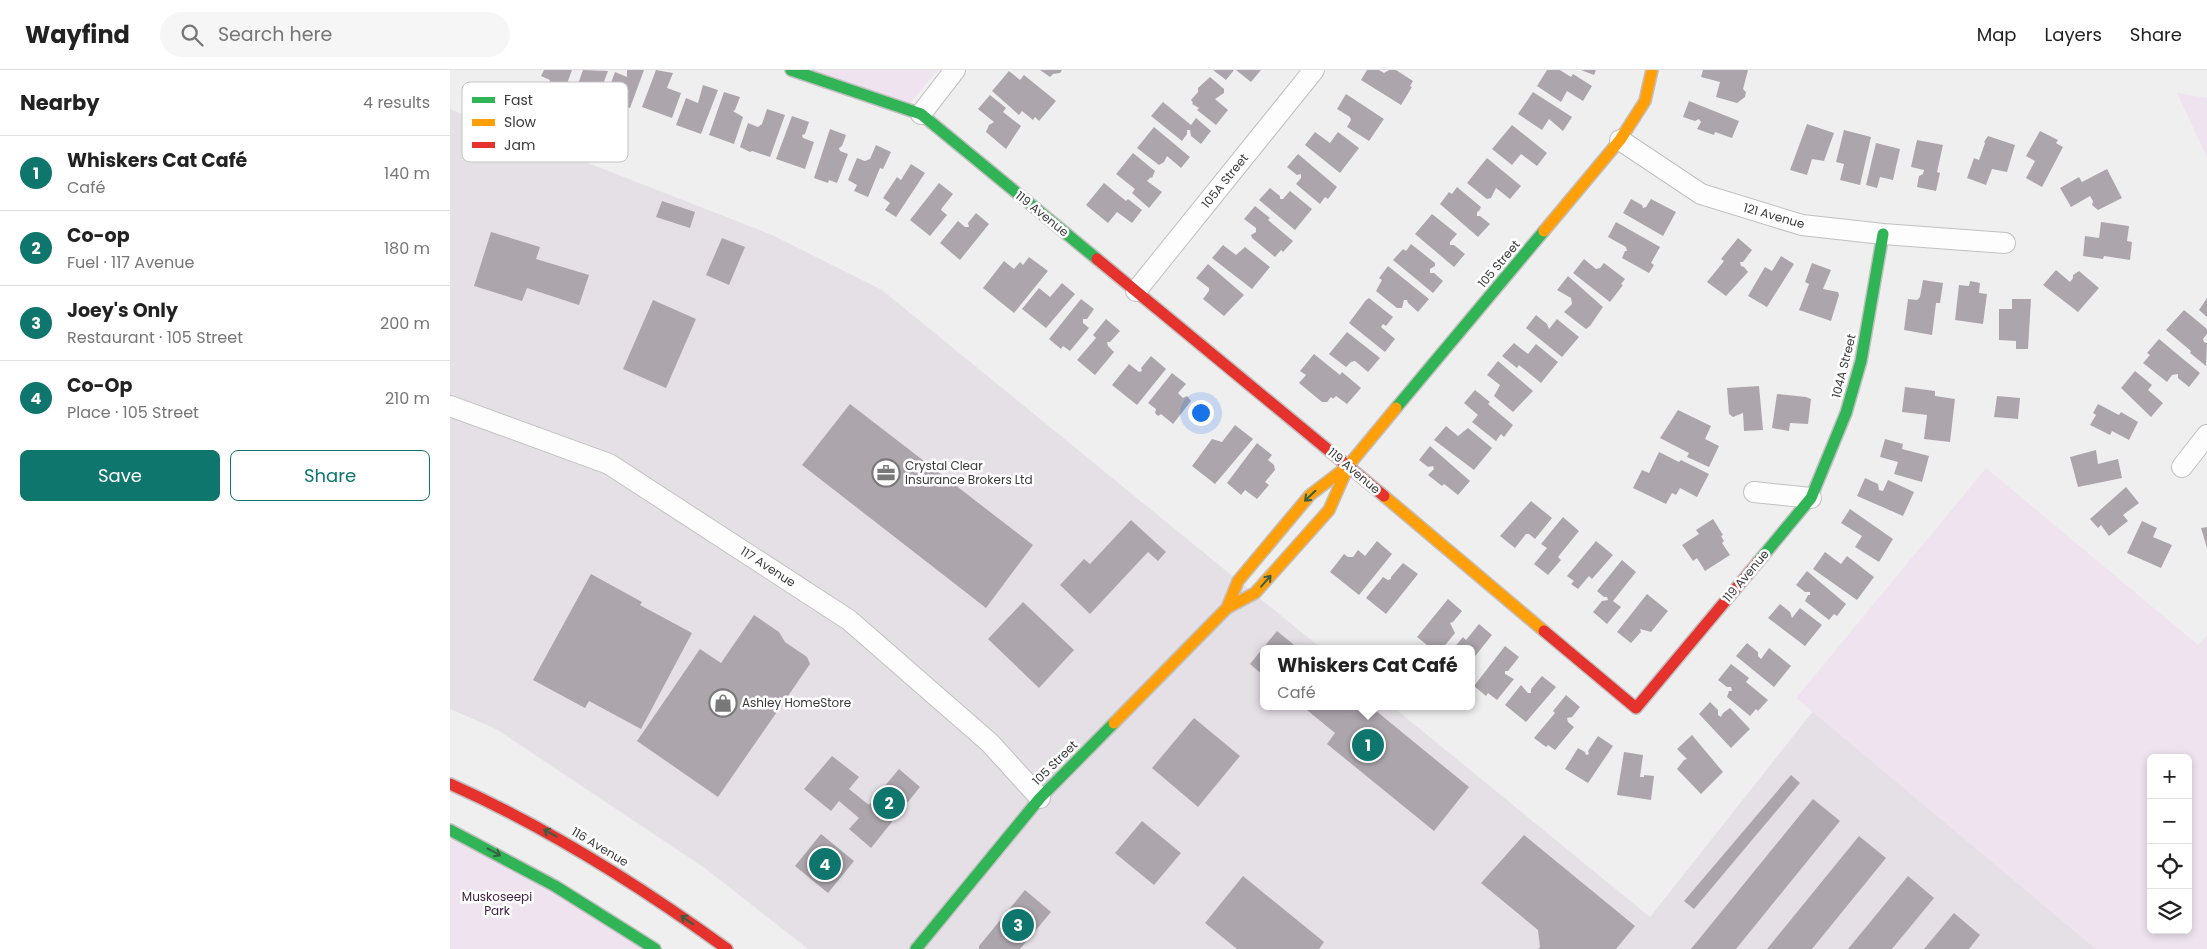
<!DOCTYPE html>
<html lang="en">
<head>
<meta charset="utf-8">
<style>
	:root { --surface:#fff; --page:#f6f6f6; --text:#222; --muted:#767676; --line:#e0e0e0; --accent:#0f766e }
	body { margin:0; font-family:Poppins,sans-serif; background:var(--page); color:var(--text) }
	.controls { position:absolute; right:15px; bottom:15px; display:grid; overflow:hidden; border-radius:8px; box-shadow:0 2px 8px #0003 }
	.controls button { width:45px; height:45px; display:grid; place-items:center; padding:0; border:0; border-bottom:1px solid var(--line); background:var(--surface); color:var(--text); font:25px sans-serif }
	.you { position:absolute; left:750px; top:342px; width:18px; height:18px; margin:-12px; border:4px solid #fff; border-radius:50%; background:#1a73e8; box-shadow:0 0 0 8px #1a73e833 }
	.badge { display:grid; place-items:center; width:32px; height:32px; border-radius:50%; background:var(--accent); color:#fff; font-size:16px; font-weight:700 }
	.pin { position:absolute; translate:-50% -50%; border:2px solid #fff; box-shadow:0 1px 5px #0006 }
	.popup { position:absolute; left:810px; top:575px; width:215px; height:65px; box-sizing:border-box; display:grid; place-content:center; border-radius:8px; background:var(--surface); filter:drop-shadow(0 1px 4px #0005); font-size:16px; white-space:nowrap; color:var(--muted) }
	.popup b { font-size:19px; color:var(--text) }
	.popup::after { content:''; position:absolute; left:50%; top:100%; margin-left:-10px; border:10px solid transparent; border-top-color:var(--surface) }
	.list { margin:0; padding:0; list-style:none }
	h2 { display:flex; justify-content:space-between; align-items:center; height:65px; margin:0; padding:0 20px; font-size:21px }
	h2 small { font-size:16px; font-weight:400; color:var(--muted) }
	.list li { display:grid; grid-template-columns:32px 1fr auto; gap:15px; align-items:center; box-sizing:border-box; height:75px; padding:0 20px; border-top:1px solid var(--line) }
	.list b { display:block; font-size:19px; white-space:nowrap }
	.list p { margin:0; font-size:16px; white-space:nowrap; color:var(--muted) }
	.list em { font-size:16px; font-style:normal; color:var(--muted) }
	.actions { display:flex; gap:10px; padding:15px 20px }
	.actions a { flex:1; padding:11px 0; border:1px solid var(--accent); border-radius:8px; text-align:center; font-size:18px; color:var(--accent) }
	.actions .main { background:var(--accent); color:#fff }
	.icon { flex:none; width:28px; height:28px; fill:none; stroke:currentColor; stroke-width:2; stroke-linecap:round; stroke-linejoin:round }
	.map { position:relative; flex:none; width:1757px; height:879px; overflow:hidden }
	header { display:flex; align-items:center; gap:30px; box-sizing:border-box; height:70px; padding:0 25px; background:var(--surface); border-bottom:1px solid var(--line) }
	header strong { font-size:24px }
	nav { display:flex; gap:28px; margin-inline-start:auto; font-size:18px }
	.search { width:350px; height:45px; background:var(--page); display:flex; align-items:center; gap:12px; box-sizing:border-box; padding:0 18px; border-radius:28px; color:var(--muted); font-size:19px }
	main { display:flex }
	aside { flex:1; background:var(--surface) }
	.map>svg:first-child { display:block }
	.built { fill:#e5e0e6 }
	.green { fill:#eee3ef; fill-rule:evenodd }
	.building { fill:#aca6ac }
	.lines { fill:none; stroke-linecap:round; stroke-linejoin:round }
	.street-casing { stroke:#c1c0c1; stroke-width:22 }
	.fast-casing { stroke:#c1c0c1; stroke-width:14 }
	.slow-casing { stroke:#c1c0c1; stroke-width:14 }
	.jam-casing { stroke:#c1c0c1; stroke-width:14 }
	.street { stroke:#fdfdfd; stroke-width:20 }
	.fast { stroke:#30b455; stroke-width:11 }
	.slow { stroke:#ff9f0a; stroke-width:11 }
	.jam { stroke:#e5322d; stroke-width:11 }
	.oneway { stroke:#385f43 }
	.labels { text-anchor:middle; stroke-width:5; stroke-linejoin:round; paint-order:stroke }
	.street-label { font-size:12px; fill:#3b3a3b; stroke:#fff }
	.poi-label { font-size:12px; fill:#3b3a3b; stroke:#fff; text-anchor:start }
	.park-label { font-size:12px; fill:#422046; stroke:#fff }
	.key { fill:#fff; stroke:#c4c4c4; stroke-width:1 }
	.key-label { font-size:14px; fill:#3b3a3b }
</style>
</head>
<body>
<header>
<strong>Wayfind</strong>
<div class="search"><svg class="icon" aria-label="search" viewBox="0 0 24 24"><circle cx="10" cy="10" r="6"/><path d="M15 15l6 6"/></svg>Search here</div>
<nav><a>Map</a><a>Layers</a><a>Share</a></nav>
</header>
<main>
<aside>
<h2>Nearby<small>4 results</small></h2>
<ul class="list">
<li><span class="badge">1</span><div><b>Whiskers Cat Café</b><p>Café</p></div><em>140 m</em></li>
<li><span class="badge">2</span><div><b>Co-op</b><p>Fuel · 117 Avenue</p></div><em>180 m</em></li>
<li><span class="badge">3</span><div><b>Joey's Only</b><p>Restaurant · 105 Street</p></div><em>200 m</em></li>
<li><span class="badge">4</span><div><b>Co-Op</b><p>Place · 105 Street</p></div><em>210 m</em></li>
</ul>
<div class="actions"><a class="main">Save</a><a>Share</a></div>
</aside>
<div class="map">
<svg width="1757" height="879" viewBox="0 0 1757 879">
	<rect width="100%" height="100%" fill="#f0eff0"/>
	<path class="built" d="M0,39L322,165L432,220L872,579H814V636H942L1200,847L1363,641L1646,879H358L256,799L46,659L0,639Z"/>
	<path class="green" d="M362,0H487L459,35Z
		M1727,23L1757,28V87Z
		M1536,398L1748,575L1757,565V879H1646L1346,628ZM1701,688H1738V860H1701Z
		M0,760L205,879H0Z"/>
	<path class="building" d="M94,0H122L115,19L99,13L100,10L91,6Z
		M133,0L158,1L146,33L124,25Z
		M177,0H194L180,38L155,29L165,2L177,7Z
		M206,0L223,3L217,18L231,23L222,48L192,37Z
		M590,0H612L610,3L603,4L600,7Z
		M763,0H784L776,10Z
		M786,0H811L801,12Z
		M917,0H929L934,3L939,0H946L963,11L960,16L962,17L951,35L911,10Z
		M1097,0H1110L1121,7L1123,4L1142,16L1133,31L1117,21L1111,32L1087,16Z
		M1131,0H1146L1144,5Z
		M1253,0H1298L1293,19L1296,22L1295,27L1287,33L1266,27L1270,12L1251,7Z
		M559,1L570,10L574,5L606,31L589,51L585,47L583,50L572,41L569,45L542,21Z
		M760,7L774,19V23L765,29L778,40L766,55L747,40L749,38L742,34L743,33L741,30L748,22V18Z
		M253,15L268,20L251,64L226,55L236,28L248,33Z
		M274,22L290,27L285,40L283,41L293,47L284,74L259,65Z
		M1083,22L1122,47L1113,61L1099,49L1092,60L1068,44Z
		M896,24L934,49L919,71L897,57L901,50L900,47L887,39Z
		M540,25L556,38L553,42L571,56L556,79L536,62L539,55L544,52L528,39Z
		M1239,31L1289,51L1282,68L1265,62L1264,65L1247,59L1251,52L1249,49L1245,51L1233,47Z
		M713,32L741,55L746,48L761,61L751,74L741,66L740,60H737V64L732,71L701,46Z
		M317,39L335,45L320,87L302,81L300,82L290,77L298,53L308,57L312,54Z
		M342,46L359,52L355,64L352,65L353,68L364,72L355,99L326,89Z
		M1357,54L1384,63L1374,91L1362,89L1357,105L1340,100Z
		M1062,55L1097,83L1087,96L1071,84L1062,95L1042,79Z
		M704,57L740,87L731,98L717,86L714,92L709,95L687,78Z
		M380,59L396,65L392,76L389,78L390,81L398,84L387,113L379,110L378,113L364,108Z
		M1394,60L1421,67L1410,115L1390,110L1394,94L1386,92Z
		M1590,61L1608,70L1606,73L1613,77L1592,117L1576,108L1585,91L1576,86Z
		M865,62L880,73L888,62L909,78L890,103L855,75Z
		M1538,66L1565,75L1557,102L1542,99L1536,115L1517,108L1524,88L1529,90L1535,73L1534,72Z
		M1467,70L1493,75L1487,102L1490,103L1486,121L1467,117L1469,106L1473,104L1474,100L1461,97Z
		M1426,73L1450,79L1443,110L1430,107L1427,118L1416,115Z
		M426,75L441,82L433,99L430,98L418,127L404,121L407,115L398,110L407,88L415,91L420,89Z
		M683,83L705,101L702,108L701,107L697,111L712,122L699,138L682,123L685,119L666,104Z
		M848,84L887,117L878,129L875,127L870,134L846,114L851,108V104L847,105L837,97Z
		M1037,88L1071,116L1060,129L1046,118L1041,128L1037,129L1017,113Z
		M461,94L475,103L446,147L435,140L440,133L433,128L447,107L451,110Z
		M1657,99L1672,128L1648,140L1642,135L1643,131L1640,126L1621,137L1610,118L1629,107L1632,112Z
		M489,113L503,124L492,138L491,140L497,145L480,166L460,150Z
		M654,113L676,131L678,129L692,140L682,153L667,142L658,153L636,135Z
		M1007,117L1031,137L1029,141L1027,142V146H1030L1040,154L1028,167L990,134L999,122L1002,124Z
		M820,118L830,126V129H833L840,121L862,139L845,160L809,130Z
		M1181,129L1192,135L1193,138L1196,137L1201,129L1226,142L1213,166L1173,143Z
		M212,131L245,142L240,158L206,147Z
		M805,136L820,148L818,150L843,171L833,182L831,180L825,187L802,168L801,165L806,162V158L794,149Z
		M526,143L539,154L510,190L490,173L508,151L515,157H519L518,153Z
		M982,144L1007,164L1000,172V175H1004L1015,184L1004,197L965,164Z
		M1166,152L1210,177L1201,193L1204,195L1199,203L1172,188L1175,181H1177L1176,177L1158,167Z
		M1651,152L1679,156L1677,171L1682,172L1680,190L1654,186L1653,189L1633,186L1635,166L1649,168Z
		M41,162L90,177L86,189L139,205L129,235L77,218L72,231L24,216Z
		M272,168L295,177L279,215L256,205Z
		M1288,168L1302,180L1293,192H1290L1291,196L1294,197L1298,202L1276,226L1257,212L1274,191L1271,189Z
		M961,174L985,193V196L980,199V203H984L993,211L983,223L943,190L953,179L956,181Z
		M773,175L786,185L795,177L820,197L802,219L762,188Z
		M1331,186L1344,194L1317,237L1298,226L1315,197L1322,201Z
		M579,187L598,201L564,243L533,218L554,191L564,199L570,192L573,195Z
		M1134,189L1146,199L1150,198L1154,193L1175,209L1171,214L1173,215L1160,232L1123,203Z
		M1362,193L1381,200L1373,219L1388,222L1389,225L1381,251L1349,240L1359,214L1355,212Z
		M758,194L794,225L774,246L753,229L759,221V218L746,208Z
		M938,196L979,229L968,242L958,233L957,230H954L952,238H947L926,221L932,210L929,208Z
		M1606,200L1620,212L1623,208V205L1629,201L1649,218L1628,242L1593,215Z
		M1118,206L1153,237L1140,256L1136,259L1114,242L1122,234L1121,228L1107,220Z
		M1473,210L1493,213L1490,233H1486L1482,265L1454,260L1458,229L1467,230L1470,227Z
		M1520,211L1530,213L1529,223L1537,224L1533,254L1505,250L1509,215L1519,216Z
		M612,213L625,224L596,258L572,239L589,218L600,227Z
		M919,228L943,247L936,256L933,254L931,257L945,269L935,282L899,253L916,230Z
		M1757,228V247L1749,240Z
		M631,229L644,239L637,249H633V253L639,258L620,281L613,276L611,279L599,269Z
		M1562,229H1581L1578,279H1566V271L1549,270V239H1562Z
		M203,230L246,249L216,318L173,299Z
		M1734,240L1757,259V264L1753,269L1754,272L1757,273L1756,296L1740,283L1741,281L1716,260Z
		M1086,245L1097,254L1099,259L1107,249L1129,267L1112,287L1076,258Z
		M656,249L670,261L660,272H657L658,276L664,282L645,305L627,290L646,268L643,265Z
		M897,262L930,288L918,302L905,291L901,292L896,297L879,284Z
		M1709,269L1750,303L1739,317L1728,308V304L1722,305L1717,312L1693,293L1700,285L1697,283Z
		M1064,273L1078,284L1086,274L1108,292L1091,313L1069,295L1067,298L1052,286Z
		M864,284L890,305L892,302L911,318L897,334L886,326L883,329L881,327L877,332H872L849,313L856,305L850,301Z
		M701,286L716,299L687,335L662,315L679,294L689,302L692,301L691,298Z
		M1048,291L1083,321L1063,342L1044,326L1050,315L1037,305Z
		M1685,301L1702,315L1698,320L1713,333L1701,347L1671,318Z
		M722,303L736,314L728,323L733,328L737,326L741,331L723,354L711,344L708,346L705,343L706,339L698,333Z
		M1309,316L1313,360L1294,361L1293,343L1283,347L1279,344L1277,318Z
		M1455,317L1485,321V326L1505,329L1500,372L1474,369L1477,345L1452,342Z
		M1025,320L1040,332L1038,334L1063,355L1054,367L1051,364L1046,371L1022,352L1028,345L1014,333Z
		M1327,324L1356,327L1361,329L1358,354L1340,353L1339,361L1322,358Z
		M1547,326L1570,328L1568,349L1544,347Z
		M400,334L583,475L536,538L352,395Z
		M1648,334L1669,345L1671,342L1688,352L1679,370L1662,361L1660,365L1640,355L1646,345L1643,343Z
		M1228,340L1261,356L1255,369L1269,376L1259,397L1237,387L1239,383L1210,368Z
		M785,355L803,369L765,414L742,396L762,369L772,372Z
		M996,356L1008,366L1018,358L1042,378L1024,400L984,370Z
		M1435,369L1453,374L1452,379L1479,386L1472,412L1444,404L1448,392L1430,387Z
		M807,373L822,385L818,390L824,395L825,400L815,412L819,415L807,429L795,420L791,425L777,413Z
		M980,376L1020,411L1008,425L994,414L992,416L978,405L984,399L983,396L978,397L969,390Z
		M1646,380L1648,394L1668,389L1672,408L1628,417L1620,387Z
		M1209,382L1229,392L1231,390L1259,404L1247,427L1230,418L1226,425L1222,423L1216,434L1183,418L1192,400L1199,403Z
		M1415,408L1428,414L1429,420L1433,421L1438,410L1464,422L1453,446L1407,426Z
		M1676,417L1689,433L1673,445L1678,451L1659,466L1651,455L1648,458L1640,449Z
		M1081,431L1102,448L1085,469L1079,464H1076L1065,478L1050,466Z
		M1400,439L1443,469L1429,492L1405,477L1412,466L1391,453Z
		M1113,447L1129,461L1108,487L1111,490L1098,505L1084,494L1097,478L1091,474Z
		M1263,449L1273,465L1271,466L1274,471L1272,473L1280,485L1255,501L1247,488L1243,491L1232,475L1249,464L1246,460Z
		M681,450L716,482L708,491L698,482L640,544L610,515L634,489L640,494Z
		M1692,451L1707,458L1703,467L1722,475L1711,498L1677,483Z
		M1757,457V478L1751,458Z
		M927,471L942,484L909,525L880,502L894,484L898,487H903L908,480L915,486Z
		M1146,471L1163,485L1142,509L1139,506L1128,519L1121,514L1124,511L1117,506Z
		M1375,482L1391,494L1397,486L1424,507L1407,530L1363,499Z
		M1172,490L1186,502L1163,531L1171,537L1157,554L1143,542L1152,531L1158,530L1157,527H1154L1147,521Z
		M953,493L968,504L936,544L916,528L933,507L938,510L941,509V507Z
		M1357,501L1396,534L1387,546L1384,544L1379,550L1355,531L1358,525H1360V522H1355L1346,515Z
		M141,504L192,532L190,535L242,563L191,659L139,631L135,638L83,610Z
		M1197,524L1218,541L1201,562L1190,559L1191,562L1181,573L1167,562Z
		M998,529L1012,541L1003,552L1000,553L1005,563L992,579H982L967,567Z
		M573,532L624,580L589,618L538,569Z
		M1330,534L1340,542L1342,548L1350,538L1372,555L1355,576L1318,548Z
		M304,545L329,562L335,572L357,587L360,594L268,727L187,671L250,579L271,593Z
		M1029,554L1042,565L1022,590V579H1003L1013,567L1016,570Z
		M827,561L849,579H814V606L800,594Z
		M1297,573L1308,582V586L1311,589L1319,578L1341,596L1324,617L1286,586Z
		M1055,576L1069,587L1058,601H1055V604L1064,609L1047,630L1038,623L1036,626L1024,616Z
		M1281,594L1299,608L1296,612L1318,630L1308,641L1306,639L1300,646L1277,627L1279,621H1282L1281,617H1277L1268,610Z
		M1092,606L1106,617L1076,652L1055,635L1071,615L1078,623H1081V619Z
		M1116,625L1130,637L1122,647L1117,648L1118,652L1124,657L1105,680L1098,675L1096,677L1084,668L1105,643L1103,641Z
		M1260,632L1268,640V645L1271,647L1273,643L1280,638L1300,659L1281,678L1249,644Z
		M852,636H920L1019,717L984,761L877,674L885,663Z
		M744,648L790,686L748,737L702,698Z
		M1242,665L1273,702L1251,724L1227,699L1234,690L1237,689L1227,679Z
		M1148,666L1163,676L1138,713L1115,699L1128,678L1135,682L1136,685L1139,684L1138,681Z
		M1174,682L1193,685L1190,707H1194V705L1204,706L1201,730L1167,725Z
		M382,686L409,707L399,719L419,735L449,699L470,717L421,778L399,759L409,748L389,731L381,741L354,719Z
		M1341,705L1350,713L1244,839L1234,831Z
		M1363,729L1390,751L1286,879H1241Z
		M692,751L731,783L704,815L665,783Z
		M371,764L404,791L378,823L345,796Z
		M1074,765L1185,856L1166,879H1088L1090,877L1088,860L1031,813Z
		M1409,766L1436,788L1362,879H1317Z
		M793,806L874,872L869,879H787L755,853Z
		M1458,806L1484,828L1442,879H1398Z
		M575,820L601,842L570,879H529V876Z
		M1504,843L1530,865L1519,879H1474Z"/>
	<g class="lines">
		<g class="street-casing">
			<path id="street" d="M471,44L505,0
				M1170,70L1251,124L1352,155L1433,164L1555,173
				M686,221L864,0
				M0,336L159,394L399,550L540,673L590,728
				M1732,397L1757,365
				M1304,422L1361,428"/>
		</g>
		<g class="fast-casing">
			<path id="fast" d="M341,0L471,44L647,189
				M946,338L1094,161
				M1308,492L1361,428L1396,343L1411,291L1433,164
				M0,760L105,816L205,879
				M466,879L590,728L664,653"/>
		</g>
		<g class="slow-casing">
			<path id="slow" d="M1094,161L1170,70L1195,31L1202,0
				M934,426L1094,561
				M777,538L788,511L860,425L898,396L946,338
				M664,653L777,538L805,523L879,440L898,397"/>
		</g>
		<g class="jam-casing">
			<path id="jam" d="M647,189L934,426
				M1094,561L1186,638L1308,492
				M0,714C99,758 189,815 277,879"/>
		</g>
		<use href="#street" class="street"/>
		<use href="#fast" class="fast"/>
		<use href="#slow" class="slow"/>
		<use href="#jam" class="jam"/>
	</g>
	<defs><path id="oneway-shaft" d="M-6 0H5M1.5-3L5.5 0L1.5 3" fill="none" stroke-width="1.6" stroke-linecap="round" stroke-linejoin="round" transform="scale(1.25)"/></defs>
	<g class="oneway">
		<use href="#oneway-shaft" transform="translate(860 426) rotate(136)"/>
		<use href="#oneway-shaft" transform="translate(816 511) rotate(-49)"/>
		<use href="#oneway-shaft" transform="translate(100 763) rotate(-151)"/>
		<use href="#oneway-shaft" transform="translate(44 782) rotate(28)"/>
		<use href="#oneway-shaft" transform="translate(237 850) rotate(-144)"/>
	</g>
	<defs>
		<g id="office-ring" transform="scale(1.4375)"><circle r="9.5" fill="#fff" stroke="#7a797a" stroke-width="1.5"/><path d="M-6-3h4V-5.5h4V-3h4V5H-6ZM-1-4.5V-3h2v-1.5ZM-6 0V1H6V0Z" fill="#7a797a"/></g>
		<g id="shop-ring" transform="scale(1.4375)"><circle r="9.5" fill="#fff" stroke="#7a797a" stroke-width="1.5"/><path d="M-5-2.5h2.3a2.7 3.5 0 0 1 5.4 0H5L5.5 6h-11ZM-1.5-2.5h3a1.5 2.3 0 0 0-3 0Z" fill="#7a797a"/></g>
	</defs>
	<g fill-rule="evenodd">
		<use href="#office-ring" x="436" y="403"/>
		<use href="#shop-ring" x="273" y="633"/>
	</g>
	<g class="labels">
		<g class="street-label">
			<text transform="translate(775 111) rotate(-51)" y="4">105A Street</text>
			<text transform="translate(592 144) rotate(39)" y="4">119 Avenue</text>
			<text transform="translate(1324 146) rotate(16)" y="4">121 Avenue</text>
			<text transform="translate(1049 194) rotate(-50)" y="4">105 Street</text>
			<text transform="translate(1394 296) rotate(-76)" y="4">104A Street</text>
			<text transform="translate(904 401) rotate(40)" y="4">119 Avenue</text>
			<text transform="translate(318 497) rotate(33)" y="4">117 Avenue</text>
			<text transform="translate(1296 506) rotate(-50)" y="4">119 Avenue</text>
			<text transform="translate(605 693) rotate(-45)" y="4">105 Street</text>
			<text transform="translate(150 777) rotate(31)" y="4">116 Avenue</text>
		</g>
		<g class="poi-label">
			<text x="455" y="400">Crystal Clear<tspan x="455" dy="14">Insurance Brokers Ltd</tspan></text>
			<text x="292" y="637">Ashley HomeStore</text>
		</g>
		<g class="park-label">
			<text x="47" y="831">Muskoseepi<tspan x="47" dy="14">Park</tspan></text>
		</g>
	</g>
	<rect x="12" y="12" width="166" height="80" rx="8" class="key"/>
	<rect x="22" y="27" width="23" height="6" fill="#30b455"/>
	<rect x="22" y="49" width="23" height="7" fill="#ff9f0a"/>
	<rect x="22" y="72" width="23" height="6" fill="#e5322d"/>
	<g class="key-label">
		<text x="54" y="35">Fast</text>
		<text x="54" y="57">Slow</text>
		<text x="54" y="80">Jam</text>
	</g>
</svg>
<div class="controls">
<button>+</button>
<button>−</button>
<button><svg class="icon" aria-label="locate" viewBox="0 0 24 24"><circle cx="12" cy="12" r="6"/><path d="M12 2v4M12 18v4M2 12h4M18 12h4"/></svg></button>
<button><svg class="icon" aria-label="layers" viewBox="0 0 24 24"><path d="M12 4l9 5-9 5-9-5zM3 14l9 5 9-5"/></svg></button>
</div>
<div class="you"></div>
<div class="pin badge" style="left:918px;top:675px">1</div>
<div class="popup"><b>Whiskers Cat Café</b>Café</div>
<div class="pin badge" style="left:439px;top:733px">2</div>
<div class="pin badge" style="left:568px;top:855px">3</div>
<div class="pin badge" style="left:375px;top:794px">4</div>
</div>
</main>
</body>
</html>
